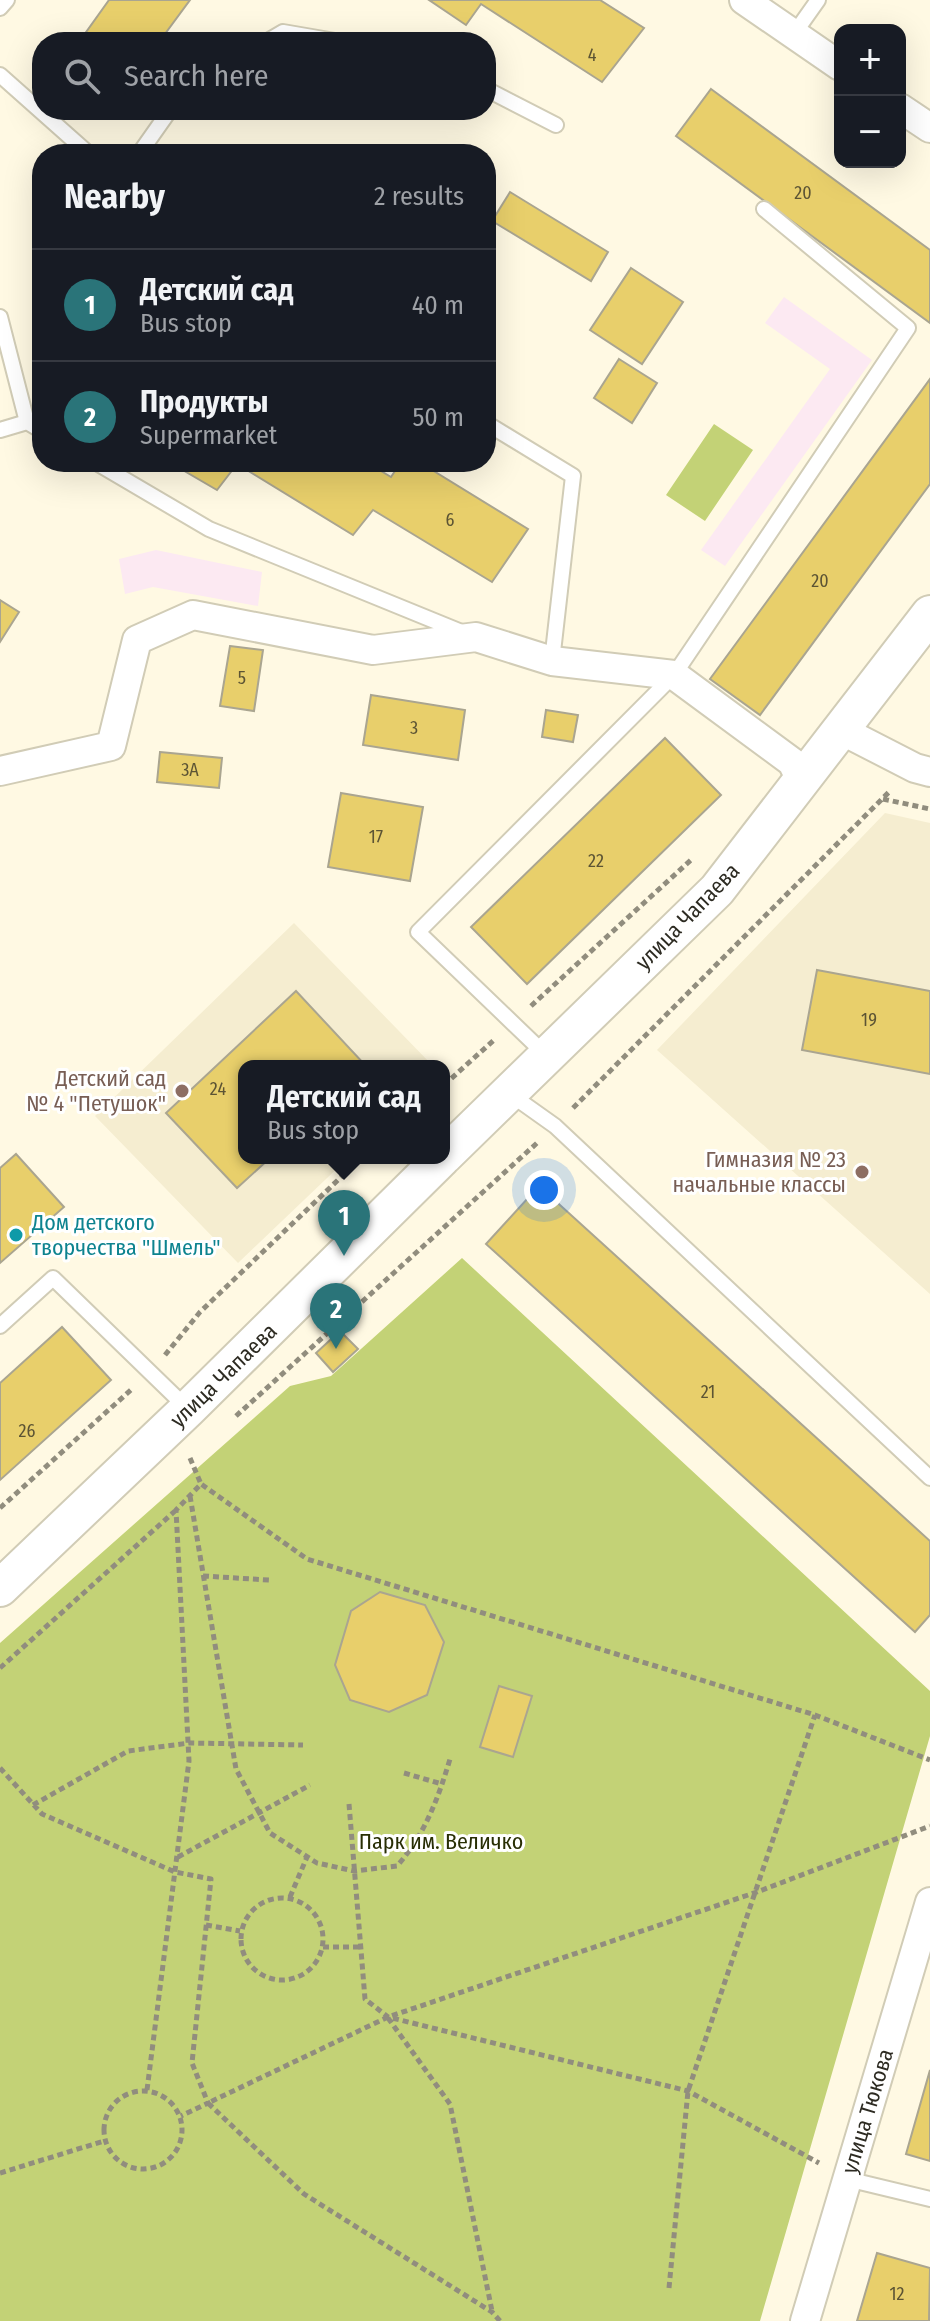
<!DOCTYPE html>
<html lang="en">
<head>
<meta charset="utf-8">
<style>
	:root { --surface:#171b24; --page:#20242c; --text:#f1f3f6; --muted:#9ea1a6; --line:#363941; --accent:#2a7479 }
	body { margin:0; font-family:"Fira Sans Condensed",sans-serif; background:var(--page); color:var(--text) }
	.controls { position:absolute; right:24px; top:24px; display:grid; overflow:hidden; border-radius:16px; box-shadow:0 8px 32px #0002 }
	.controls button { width:72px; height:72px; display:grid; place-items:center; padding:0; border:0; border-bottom:2px solid var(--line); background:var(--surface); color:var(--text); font:40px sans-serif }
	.you { position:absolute; left:544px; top:1190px; width:28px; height:28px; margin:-20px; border:6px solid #fff; border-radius:50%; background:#1a73e8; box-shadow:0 0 0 12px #1a73e833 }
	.badge { display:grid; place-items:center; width:52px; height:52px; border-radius:50%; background:var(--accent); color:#fff; font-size:26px; font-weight:700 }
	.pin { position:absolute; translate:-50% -66px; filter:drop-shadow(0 2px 4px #0008) }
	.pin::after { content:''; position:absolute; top:42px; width:28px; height:24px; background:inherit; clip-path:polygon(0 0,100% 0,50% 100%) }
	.popup { position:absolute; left:238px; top:1060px; width:212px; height:104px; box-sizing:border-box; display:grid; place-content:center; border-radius:16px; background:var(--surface); filter:drop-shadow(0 2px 6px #0005); font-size:26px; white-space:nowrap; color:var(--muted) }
	.popup b { font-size:30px; color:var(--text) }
	.popup::after { content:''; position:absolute; left:50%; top:100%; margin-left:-16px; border:16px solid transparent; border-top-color:var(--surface) }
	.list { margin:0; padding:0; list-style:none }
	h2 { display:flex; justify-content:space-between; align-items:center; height:104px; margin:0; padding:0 32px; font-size:34px }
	h2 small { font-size:26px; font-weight:400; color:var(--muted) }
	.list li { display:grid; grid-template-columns:52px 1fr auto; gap:24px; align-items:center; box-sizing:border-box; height:112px; padding:0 32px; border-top:2px solid var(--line) }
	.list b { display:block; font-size:30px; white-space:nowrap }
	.list p { margin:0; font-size:26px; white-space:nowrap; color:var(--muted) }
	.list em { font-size:26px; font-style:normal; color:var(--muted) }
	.icon { flex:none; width:44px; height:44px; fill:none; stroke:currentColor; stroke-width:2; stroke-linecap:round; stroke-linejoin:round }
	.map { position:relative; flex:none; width:930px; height:2321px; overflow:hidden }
	.search { position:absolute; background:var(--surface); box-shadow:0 8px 32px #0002; left:32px; top:32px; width:464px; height:88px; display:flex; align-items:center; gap:20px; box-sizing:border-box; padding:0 28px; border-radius:32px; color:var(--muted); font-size:30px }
	.panel { position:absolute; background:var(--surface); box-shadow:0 8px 32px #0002; left:32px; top:144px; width:464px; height:328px; border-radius:32px }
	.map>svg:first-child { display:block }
	.built { fill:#f5edd0 }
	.industrial { fill:#fce9f2 }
	.green { fill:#c3d276 }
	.building { fill:#e8cf6b; stroke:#aaa590; stroke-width:2 }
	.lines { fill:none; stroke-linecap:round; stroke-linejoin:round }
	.service-casing { stroke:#d1ccb6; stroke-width:18 }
	.minor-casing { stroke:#d1ccb6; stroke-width:32 }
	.tertiary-casing { stroke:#d1ccb6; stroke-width:40 }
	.path { stroke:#918d7e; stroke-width:5; stroke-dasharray:6 4; stroke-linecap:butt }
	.service { stroke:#fff; stroke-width:14 }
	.minor { stroke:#fff; stroke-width:28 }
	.tertiary { stroke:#fff; stroke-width:36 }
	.education-dot { fill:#8d6e63; stroke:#fff; stroke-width:3 }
	.culture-dot { fill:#0f9aa8; stroke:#fff; stroke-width:3 }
	.labels { text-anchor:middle; stroke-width:6; stroke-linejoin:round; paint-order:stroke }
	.number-label { font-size:18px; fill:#5c5434 }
	.street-label { font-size:22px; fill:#2d2b22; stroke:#fff }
	.education-label { font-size:22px; fill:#785e54; stroke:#fff; text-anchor:end }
	.culture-label { font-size:22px; fill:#0d838f; stroke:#fff; text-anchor:start }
	.park-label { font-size:22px; fill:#282e04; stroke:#fff }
</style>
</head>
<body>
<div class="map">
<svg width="930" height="2321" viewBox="0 0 930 2321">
	<rect width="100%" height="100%" fill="#fff9e3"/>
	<path class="built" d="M885,813L930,823V1294L657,1050Z
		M294,923L433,1066H244V1158H348L238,1263L95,1116Z"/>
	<path class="industrial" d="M784,297L872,360L725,566L701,550L830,369L765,323Z
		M156,550L262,572L258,606L153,587L125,594L119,559Z"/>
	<path class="green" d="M714,424L753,450L705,521L666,495Z
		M462,1258L930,1691V1736L760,2321H0V1643L290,1386L331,1376Z"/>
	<path class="building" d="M109,0H190L159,42H79Z
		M429,0H600L644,28L602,82L481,4L466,25Z
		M711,89L930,250V323L676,136Z
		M510,192L608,252L591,281L492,221Z
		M631,268L683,302L642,364L590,330Z
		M619,359L657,383L632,423L594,398Z
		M930,379V484L760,715L710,679Z
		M169,462H366L391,477L401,462H419L528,529L492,582L373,510L353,535L237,464L217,490Z
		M0,600L19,612L0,642Z
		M230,646L263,650L254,711L220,706Z
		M371,695L465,710L458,760L363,745Z
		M546,710L578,715L573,742L542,737Z
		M665,738L721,795L527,984L471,927Z
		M160,752L222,758L219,788L157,782Z
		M341,793L423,807L410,881L328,867Z
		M817,970L930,991V1074L802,1050Z
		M296,991L366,1066H244V1158H270L237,1188L166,1113Z
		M16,1154L64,1207L0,1263V1168Z
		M539,1186L930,1541V1615L915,1632L486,1244Z
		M62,1327L111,1380L0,1480V1383Z
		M340,1331L358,1349L333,1372L316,1353Z
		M380,1592L425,1605L444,1642L427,1695L389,1712L350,1700L335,1665L351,1611Z
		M499,1686L532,1696L513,1757L480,1747Z
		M930,2070V2161L906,2154Z
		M877,2253L930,2268L929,2321H857Z"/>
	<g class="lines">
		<g class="service-casing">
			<path id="service" d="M0,8L7,0
				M794,34L818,0
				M266,42L283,32L341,42
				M0,75L89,154
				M486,89L556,125
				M139,154L170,110
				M0,317L27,422L42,431
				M486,423L573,476L552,661
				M0,430L27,422
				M95,462L209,529L464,633
				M547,1056L418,932L674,675L908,328L764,209
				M510,1094L555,1126L930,1478
				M0,1326L53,1278L188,1409
				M847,2179L930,2199"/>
		</g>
		<g class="minor-casing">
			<path id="minor" d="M744,0L840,66
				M900,108L930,128
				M839,729L915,768L930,772
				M0,771L111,746L137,640L193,615L373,650L476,637L552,661L674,675L792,762L802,782
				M805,2321L930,1902"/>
		</g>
		<g class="tertiary-casing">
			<path id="tertiary" d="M444,1156L717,890L930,614
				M0,1588L188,1409L442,1158"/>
		</g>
		<path class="path" d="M883,799L930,809
			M531,1006L692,859
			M444,1085L494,1040
			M573,1108L891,790
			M342,1158L350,1168
			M165,1355L200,1312L361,1158
			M236,1416L537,1143
			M190,1458L201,1484
			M190,1496L236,1769L270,1833L317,1863L354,1871L397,1866C425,1834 438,1799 450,1759
			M0,1508L133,1388
			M203,1576L269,1580
			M0,1668L175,1511
			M0,1768L42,1814L175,1872L211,1879L192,2063L208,2103L181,2116
			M404,1773L442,1784
			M349,1804L365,1999L388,2017L688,2091L819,2163
			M33,1805L128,1751L189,1743L303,1745
			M178,1857L310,1785
			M290,1897L307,1857
			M241 1939a41 41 0 1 1 82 0a41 41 0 1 1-82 0Z
			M206,1925L240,1931
			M323,1947H361
			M388,2018L450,2104L492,2311
			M147,2090L189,1761L176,1510L201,1484L307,1559L815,1715L930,1760
			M104 2130a39 39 0 1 1 78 0a39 39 0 1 1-78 0Z
			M0,2173L104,2141
			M669,2288L688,2091L815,1715
			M500,2321L492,2312L304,2194L208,2103L388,2017L757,1892L930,1826"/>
		<use href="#service" class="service"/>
		<use href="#minor" class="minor"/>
		<use href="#tertiary" class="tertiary"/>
	</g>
	<g class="education-dot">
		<circle cx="182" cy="1091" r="8"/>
		<circle cx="862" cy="1172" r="8"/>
	</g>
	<circle class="culture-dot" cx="16" cy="1235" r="8"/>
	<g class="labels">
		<g class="number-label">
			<text x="592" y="61">4</text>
			<text x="803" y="199">20</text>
			<text x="450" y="526">6</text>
			<text x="820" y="587">20</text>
			<text x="242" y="684">5</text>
			<text x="414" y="734">3</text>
			<text x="190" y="776">3А</text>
			<text x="376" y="843">17</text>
			<text x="596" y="867">22</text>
			<text x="869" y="1026">19</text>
			<text x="218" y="1095">24</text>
			<text x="708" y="1398">21</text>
			<text x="27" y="1437">26</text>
			<text x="897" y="2300">12</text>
		</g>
		<g class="street-label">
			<text transform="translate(687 916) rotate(-46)" y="8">улица Чапаева</text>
			<text transform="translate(223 1375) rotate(-44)" y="8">улица Чапаева</text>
			<text transform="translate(867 2111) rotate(-73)" y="8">улица Тюкова</text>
		</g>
		<g class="education-label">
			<text x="166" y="1086">Детский сад<tspan x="166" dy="25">№ 4 "Петушок"</tspan></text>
			<text x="846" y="1167">Гимназия № 23<tspan x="846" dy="25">начальные классы</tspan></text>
		</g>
		<g class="culture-label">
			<text x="32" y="1230">Дом детского<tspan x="32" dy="25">творчества "Шмель"</tspan></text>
		</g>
		<g class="park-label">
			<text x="441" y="1849">Парк им. Величко</text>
		</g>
	</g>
</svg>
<div class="controls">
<button>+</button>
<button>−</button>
</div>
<div class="you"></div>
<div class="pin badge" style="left:344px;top:1256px">1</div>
<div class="popup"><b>Детский сад</b>Bus stop</div>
<div class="pin badge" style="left:336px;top:1349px">2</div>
<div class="search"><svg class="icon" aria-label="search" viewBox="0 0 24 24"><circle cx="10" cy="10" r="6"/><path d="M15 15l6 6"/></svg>Search here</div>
<section class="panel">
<h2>Nearby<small>2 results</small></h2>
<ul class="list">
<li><span class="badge">1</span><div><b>Детский сад</b><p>Bus stop</p></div><em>40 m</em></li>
<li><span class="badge">2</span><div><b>Продукты</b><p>Supermarket</p></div><em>50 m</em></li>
</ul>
</section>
</div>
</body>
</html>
